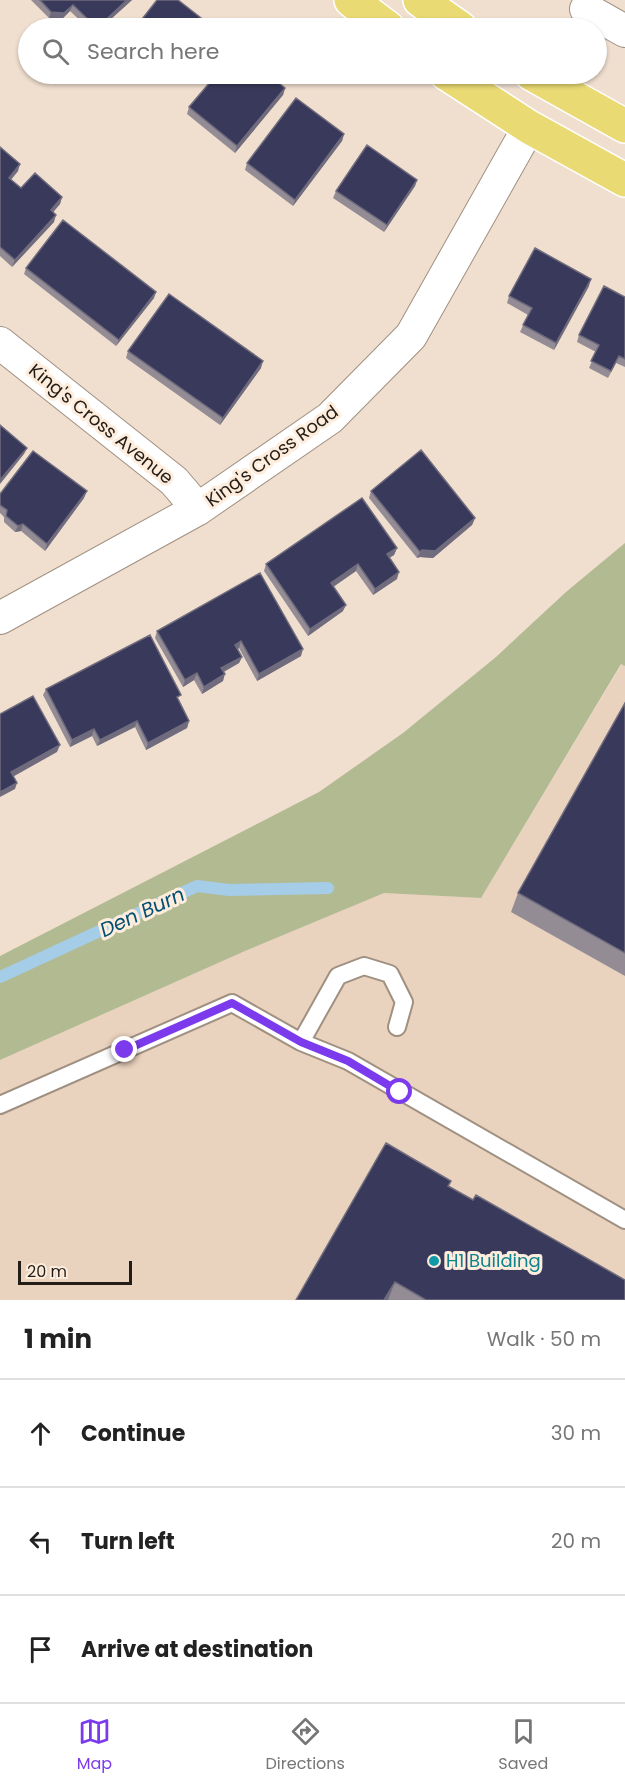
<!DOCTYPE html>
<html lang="en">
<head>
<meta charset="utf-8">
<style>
	:root { --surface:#fff; --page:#f6f6f6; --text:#222; --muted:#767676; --line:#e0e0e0; --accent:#7c3aed }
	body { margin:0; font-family:Poppins,sans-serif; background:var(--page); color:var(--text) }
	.scale { position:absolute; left:18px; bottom:15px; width:114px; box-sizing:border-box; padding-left:6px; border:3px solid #231d17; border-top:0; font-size:16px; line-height:21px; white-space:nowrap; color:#231d17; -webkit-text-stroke:4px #feeddc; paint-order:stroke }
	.stop { position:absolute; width:18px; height:18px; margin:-14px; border:4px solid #7c3aed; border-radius:50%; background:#fff }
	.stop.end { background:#7c3aed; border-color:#fff; box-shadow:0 2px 6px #0008 }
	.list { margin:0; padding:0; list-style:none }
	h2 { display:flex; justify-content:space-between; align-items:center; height:78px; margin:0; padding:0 24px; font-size:26px }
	h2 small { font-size:20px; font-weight:400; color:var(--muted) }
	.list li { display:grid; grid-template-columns:39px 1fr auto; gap:18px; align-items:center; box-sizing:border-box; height:108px; padding:0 24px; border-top:2px solid var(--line) }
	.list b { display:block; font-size:22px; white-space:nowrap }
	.list em { font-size:20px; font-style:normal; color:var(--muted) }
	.icon { flex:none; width:33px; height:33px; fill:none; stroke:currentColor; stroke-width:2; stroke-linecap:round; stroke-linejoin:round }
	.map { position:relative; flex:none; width:625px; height:1300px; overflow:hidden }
	.search { position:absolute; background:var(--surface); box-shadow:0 2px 4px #0004; left:18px; right:18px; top:18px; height:66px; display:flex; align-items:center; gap:15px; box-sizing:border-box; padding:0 21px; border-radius:33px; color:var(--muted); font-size:22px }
	.sheet { height:402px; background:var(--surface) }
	nav { display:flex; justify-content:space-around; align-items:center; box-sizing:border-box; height:84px; border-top:2px solid var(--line); background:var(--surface); font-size:16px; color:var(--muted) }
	nav a { display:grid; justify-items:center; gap:3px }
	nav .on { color:var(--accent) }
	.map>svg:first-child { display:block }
	.built { fill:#e9d2be }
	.forest { fill:#b2ba92 }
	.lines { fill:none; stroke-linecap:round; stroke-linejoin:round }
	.stream { stroke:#a5cde7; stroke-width:12 }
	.lane-casing { stroke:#a09081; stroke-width:20 }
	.street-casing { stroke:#a09081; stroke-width:34 }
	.primary-casing { stroke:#fff; stroke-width:36 }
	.lane { stroke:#fff; stroke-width:16 }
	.street { stroke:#fff; stroke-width:32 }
	.primary { stroke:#eada74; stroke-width:33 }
	.wall { fill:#948c95 }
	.shaded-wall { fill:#706c7e }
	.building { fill:#393a5b; stroke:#706c7e; stroke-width:1.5 }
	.route { stroke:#7c3aed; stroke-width:8 }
	.culture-dot { fill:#0f9aa8; stroke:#feeddc; stroke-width:2 }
	.labels { text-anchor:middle; stroke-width:6; stroke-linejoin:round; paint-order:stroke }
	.street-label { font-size:18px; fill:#231d17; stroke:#feeddc }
	.culture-label { font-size:18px; fill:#0d838f; stroke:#feeddc; text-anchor:start }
	.water-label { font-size:20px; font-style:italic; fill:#034f71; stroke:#feeddc }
</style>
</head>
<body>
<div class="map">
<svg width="625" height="1300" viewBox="0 0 625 1300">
	<rect width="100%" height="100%" fill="#f0dfcf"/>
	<path class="built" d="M622,664L625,666V1300H0V1060L245,951L384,893L481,898Z"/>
	<path class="forest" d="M625,543V666L621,664L481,898L384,893L245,951L0,1060V956L319,792L403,733L496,657L566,592Z"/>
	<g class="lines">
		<path class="stream" d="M0,977L197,886L229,890L328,888"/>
		<g class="lane-casing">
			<path id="lane" d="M301,1042L338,976L364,966L390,974L404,1002L397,1027
				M0,1105L232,1003L301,1042L348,1061L625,1220"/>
		</g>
		<g class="street-casing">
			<path id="street" d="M586,9L625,31
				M0,343L174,481L198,509
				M0,618L198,509L330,418L411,336L529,127"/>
		</g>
		<g class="primary-casing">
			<path id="primary" d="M351,0L388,28
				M420,0L460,28
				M447,74L529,127L625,180
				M532,74L625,126"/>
		</g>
		<use href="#lane" class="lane"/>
		<use href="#street" class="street"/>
		<use href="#primary" class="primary"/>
	</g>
	<path class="wall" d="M31,0H132L101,28H88L70,11L61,20L49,18Z
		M131,74H151L143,83Z
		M285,88L283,95L235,153L187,114L189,107Z
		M344,134L342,141L293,206L245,170L247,163Z
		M0,147L18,171L11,180L21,188L62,197L60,204L53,212L54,222L12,267L0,256Z
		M417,180L415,186L384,232L333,198L336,191Z
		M26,268L154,298L116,346L24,274Z
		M589,286L554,350L520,332L528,315L507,303L509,296Z
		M625,297V367L616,363L608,378L589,368L596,352L577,342L579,335Z
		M128,351L261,368L220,425L126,358Z
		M371,491L475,518L472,525L433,558L420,557L417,558L369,498Z
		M0,494L84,498L45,551L21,531L15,532L4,522V517L0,513Z
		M397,548L394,555L389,558L397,579L373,595L356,571L333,586L343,611L308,636L264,571L266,564Z
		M260,573L301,656L257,681L239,648L238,649L242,657L239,663L224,672L223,681L202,694L194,680L183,687L155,638L157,631Z
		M46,689L179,700L189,721L187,728L146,750L135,727L97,746L92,736L70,747L43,695Z
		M625,703V976L511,912L518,893Z
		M451,1181L449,1186L473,1200L625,1300H296Z"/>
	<path class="shaded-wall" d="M127,0H132L101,28H97Z
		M73,5L70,11L61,20L49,18L51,12Z
		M148,74H151L143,83L146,77Z
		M285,88L283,95L235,153L237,146Z
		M344,134L342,141L293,206L295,200Z
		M20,164L18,171L6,185L9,178Z
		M417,180L415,186L384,232L387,225Z
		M62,197L60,204L49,217L51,210Z
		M56,215L54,222L12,267L15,260Z
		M591,279L589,286L554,350L556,343Z
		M156,292L154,298L116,346L119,340Z
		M263,361L261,368L220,425L223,418Z
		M27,448L24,454L0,484V480Z
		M87,491L84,498L45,551L47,544Z
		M475,518L472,525L433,558L420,557L417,558L420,552Z
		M23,524L21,531L15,532L18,526Z
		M397,548L394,555L384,561L387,554Z
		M358,564L356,571L329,590L331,583Z
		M399,572L397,579L373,595L375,589Z
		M346,605L343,611L308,636L310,629Z
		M241,641L239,648L233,651L235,645Z
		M303,649L301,656L257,681L259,674Z
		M242,657L239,663L219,674L221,668Z
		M197,673L194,680L183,687L185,680Z
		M225,674L223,681L202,694L204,687Z
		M137,721L135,727L97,746L100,740Z
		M189,721L187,728L146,750L148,743Z
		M94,729L92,736L70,747L72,740Z
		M60,745L57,752L9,779L11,772Z
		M17,783L15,789L0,797V792Z
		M395,1282L388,1300H384Z"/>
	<path class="building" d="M40,0H127L97,28L73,5L64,13L51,12Z
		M157,0H178L210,25L207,28H135Z
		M217,74H268L285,88L237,146L189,107Z
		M296,98L344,134L295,200L247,163Z
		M367,145L417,180L387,225L336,191Z
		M0,147L20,164L9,178L21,188L35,173L62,197L51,210L56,215L15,260L0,247Z
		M63,220L156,292L119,340L26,268Z
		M535,248L591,279L556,343L523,325L532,308L509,296Z
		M604,286L625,297V359L619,356L611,371L591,361L599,345L579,335Z
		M169,294L263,361L223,418L128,351Z
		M0,425L27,448L0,480Z
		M421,450L475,518L435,551L422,550L420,552L371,491Z
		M33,451L87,491L47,544L23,524L18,526L6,516L7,510L0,505V494Z
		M362,498L397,548L387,554L399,572L375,589L358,564L331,583L346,605L310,629L266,564Z
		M260,573L303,649L259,674L241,641L235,645L242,657L221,668L225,674L204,687L197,673L185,680L157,631Z
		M150,635L181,695L177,697L189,721L148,743L137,721L100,740L94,729L72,740L46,689Z
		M33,696L60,745L11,772L17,783L0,792V714Z
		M625,703V953L518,893Z
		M386,1143L451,1181L448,1186L473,1200L476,1195L625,1280V1300H426L395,1282L384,1300H296Z"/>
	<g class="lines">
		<path class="route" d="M125,1050L232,1003L301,1042L348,1061L400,1092"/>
	</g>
	<circle class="culture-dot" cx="434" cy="1261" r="6"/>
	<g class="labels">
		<g class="street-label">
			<text transform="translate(101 424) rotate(39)" y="6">King's Cross Avenue</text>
			<text transform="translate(272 456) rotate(-36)" y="6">King's Cross Road</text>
		</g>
		<g class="culture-label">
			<text x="446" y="1267">H1 Building</text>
		</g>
		<g class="water-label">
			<text transform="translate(142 912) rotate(-25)" y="7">Den Burn</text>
		</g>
	</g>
</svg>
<div class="scale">20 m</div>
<div class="stop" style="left:400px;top:1092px"></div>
<div class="stop end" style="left:125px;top:1050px"></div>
<div class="search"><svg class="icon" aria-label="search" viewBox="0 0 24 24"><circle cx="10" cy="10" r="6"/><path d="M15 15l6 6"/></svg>Search here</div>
</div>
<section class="sheet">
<h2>1 min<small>Walk · 50 m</small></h2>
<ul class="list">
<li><svg class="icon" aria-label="ahead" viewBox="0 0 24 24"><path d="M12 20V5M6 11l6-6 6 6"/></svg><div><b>Continue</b></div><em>30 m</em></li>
<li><svg class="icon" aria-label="left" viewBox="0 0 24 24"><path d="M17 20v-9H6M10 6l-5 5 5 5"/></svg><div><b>Turn left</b></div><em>20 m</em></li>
<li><svg class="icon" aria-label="arrive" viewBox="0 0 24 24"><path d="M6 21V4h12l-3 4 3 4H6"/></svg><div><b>Arrive at destination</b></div></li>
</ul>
</section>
<nav>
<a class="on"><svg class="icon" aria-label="map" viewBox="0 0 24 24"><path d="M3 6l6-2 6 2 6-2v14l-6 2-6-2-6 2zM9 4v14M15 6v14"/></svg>Map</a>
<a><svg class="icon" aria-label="directions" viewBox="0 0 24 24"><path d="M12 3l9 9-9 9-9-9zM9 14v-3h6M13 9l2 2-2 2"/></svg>Directions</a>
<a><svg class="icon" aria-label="saved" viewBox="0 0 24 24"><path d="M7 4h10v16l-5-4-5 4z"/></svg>Saved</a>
</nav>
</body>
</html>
